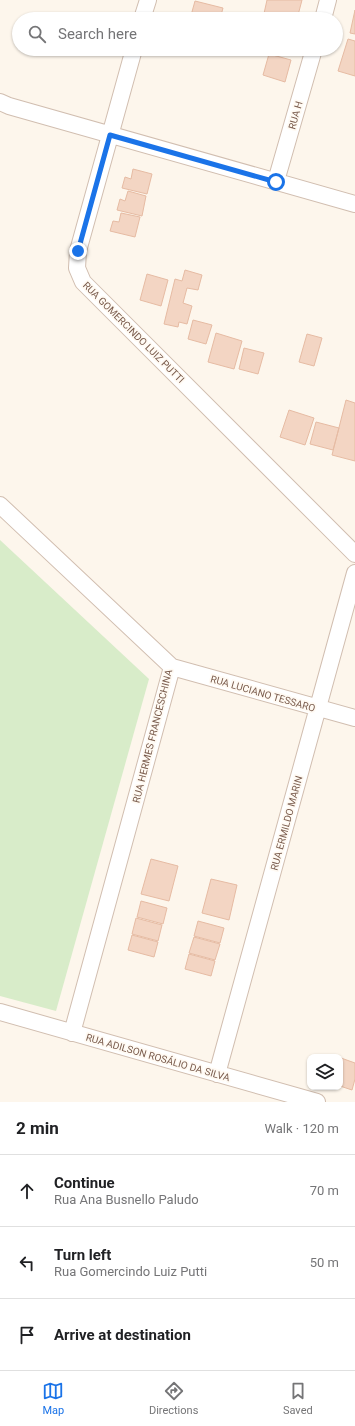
<!DOCTYPE html>
<html lang="en">
<head>
<meta charset="utf-8">
<style>
	:root { --surface:#fff; --page:#f6f6f6; --text:#202124; --muted:#757577; --line:#e0e0e0; --accent:#1a73e8 }
	body { margin:0; font-family:Roboto,sans-serif; background:var(--page); color:var(--text) }
	.controls { position:absolute; right:12px; bottom:12px; display:grid; overflow:hidden; border-radius:8px; box-shadow:0 1px 3px #0004 }
	.controls button { width:36px; height:36px; display:grid; place-items:center; padding:0; border:0; border-bottom:1px solid var(--line); background:var(--surface); color:var(--text); font:20px sans-serif }
	.stop { position:absolute; width:12px; height:12px; margin:-9px; border:3px solid #1a73e8; border-radius:50%; background:#fff }
	.stop.end { background:#1a73e8; border-color:#fff; box-shadow:0 1px 4px #0008 }
	.list { margin:0; padding:0; list-style:none }
	h2 { display:flex; justify-content:space-between; align-items:center; height:52px; margin:0; padding:0 16px; font-size:17px }
	h2 small { font-size:13px; font-weight:400; color:var(--muted) }
	.list li { display:grid; grid-template-columns:26px 1fr auto; gap:12px; align-items:center; box-sizing:border-box; height:72px; padding:0 16px; border-top:1px solid var(--line) }
	.list b { display:block; font-size:15px; white-space:nowrap }
	.list p { margin:0; font-size:13px; white-space:nowrap; color:var(--muted) }
	.list em { font-size:13px; font-style:normal; color:var(--muted) }
	.icon { flex:none; width:22px; height:22px; fill:none; stroke:currentColor; stroke-width:2; stroke-linecap:round; stroke-linejoin:round }
	.map { position:relative; flex:none; width:355px; height:1102px; overflow:hidden }
	.search { position:absolute; background:var(--surface); box-shadow:0 1px 3px #0004; left:12px; right:12px; top:12px; height:44px; display:flex; align-items:center; gap:10px; box-sizing:border-box; padding:0 14px; border-radius:22px; color:var(--muted); font-size:15px }
	.sheet { height:268px; background:var(--surface) }
	nav { display:flex; justify-content:space-around; align-items:center; box-sizing:border-box; height:56px; border-top:1px solid var(--line); background:var(--surface); font-size:11px; color:var(--muted) }
	nav a { display:grid; justify-items:center; gap:2px }
	nav .on { color:var(--accent) }
	.map>svg:first-child { display:block }
	.green { fill:#d8ecc9 }
	.building { fill:#f3d5c3; stroke:#e6bba3 }
	.lines { fill:none; stroke-linecap:round; stroke-linejoin:round }
	.minor-casing { stroke:#d1beb0; stroke-width:18 }
	.minor { stroke:#fff; stroke-width:16 }
	.route { stroke:#1a73e8; stroke-width:5 }
	.labels { text-anchor:middle; stroke-width:3.5; stroke-linejoin:round; paint-order:stroke }
	.street-label { font-size:10px; fill:#7a5c4d; stroke:#fffaf3 }
</style>
</head>
<body>
<div class="map">
<svg width="355" height="1102" viewBox="0 0 355 1102">
	<rect width="100%" height="100%" fill="#fdf6ec"/>
	<path class="green" d="M0,540L149,679L56,1011L0,996Z"/>
	<path class="building" d="M267,0H302L297,19H267L263,18Z
		M195,1L223,8L220,19H190Z
		M355,10V34L350,33Z
		M348,39L355,41V76L338,71Z
		M269,54L291,60L285,82L263,75Z
		M133,169L152,174L147,194L122,188L125,177L131,179Z
		M128,191L146,196L142,216L117,210L120,199L125,201Z
		M121,213L140,217L135,237L110,231L113,221L119,222Z
		M185,270L202,275L198,290L187,288L183,303L192,306L187,324L179,322L178,327L164,324L175,279L182,281Z
		M147,274L168,280L161,306L140,300Z
		M193,320L212,325L206,344L188,339Z
		M216,333L242,341L234,369L208,362Z
		M307,334L322,338L314,366L299,362Z
		M244,348L264,353L258,374L239,369Z
		M346,400L355,403V461L332,455Z
		M289,410L314,418L305,445L280,437Z
		M316,422L339,428L333,450L310,444Z
		M151,859L178,866L169,901L141,894Z
		M211,879L237,885L229,920L202,913Z
		M141,901L167,908L163,924L137,917Z
		M136,918L162,925L158,941L132,934Z
		M198,921L224,928L220,943L194,936Z
		M132,935L158,942L154,957L128,950Z
		M194,937L220,944L215,960L189,953Z
		M189,954L215,961L211,976L185,969Z
		M341,1058L355,1063V1079L352,1090L340,1086Z"/>
	<g class="lines">
		<g class="minor-casing">
			<path id="minor" d="M142,19L148,0
				M323,19L328,0
				M134,49L78,251L77,268L83,282L355,554
				M0,102L9,106L355,204
				M276,181L314,49
				M0,505L172,667L72,1033
				M172,667L355,718
				M0,1012L317,1102
				M217,1074L355,573"/>
		</g>
		<use href="#minor" class="minor"/>
	</g>
	<g class="lines">
		<path class="route" d="M78,251L110,135L276,182"/>
	</g>
	<g class="labels">
		<g class="street-label">
			<text transform="translate(295 115) rotate(-74)" y="4">RUA H</text>
			<text transform="translate(134 332) rotate(45)" y="4">RUA GOMERCINDO LUIZ PUTTI</text>
			<text transform="translate(263 693) rotate(16)" y="4">RUA LUCIANO TESSARO</text>
			<text transform="translate(152 736) rotate(-76)" y="4">RUA HERMES FRANCESCHINA</text>
			<text transform="translate(286 823) rotate(-75)" y="4">RUA ERMILDO MARIN</text>
			<text transform="translate(158 1057) rotate(16)" y="4">RUA ADILSON ROSÁLIO DA SILVA</text>
		</g>
	</g>
</svg>
<div class="controls">
<button><svg class="icon" aria-label="layers" viewBox="0 0 24 24"><path d="M12 4l9 5-9 5-9-5zM3 14l9 5 9-5"/></svg></button>
</div>
<div class="stop" style="left:276px;top:182px"></div>
<div class="stop end" style="left:78px;top:251px"></div>
<div class="search"><svg class="icon" aria-label="search" viewBox="0 0 24 24"><circle cx="10" cy="10" r="6"/><path d="M15 15l6 6"/></svg>Search here</div>
</div>
<section class="sheet">
<h2>2 min<small>Walk · 120 m</small></h2>
<ul class="list">
<li><svg class="icon" aria-label="ahead" viewBox="0 0 24 24"><path d="M12 20V5M6 11l6-6 6 6"/></svg><div><b>Continue</b><p>Rua Ana Busnello Paludo</p></div><em>70 m</em></li>
<li><svg class="icon" aria-label="left" viewBox="0 0 24 24"><path d="M17 20v-9H6M10 6l-5 5 5 5"/></svg><div><b>Turn left</b><p>Rua Gomercindo Luiz Putti</p></div><em>50 m</em></li>
<li><svg class="icon" aria-label="arrive" viewBox="0 0 24 24"><path d="M6 21V4h12l-3 4 3 4H6"/></svg><div><b>Arrive at destination</b></div></li>
</ul>
</section>
<nav>
<a class="on"><svg class="icon" aria-label="map" viewBox="0 0 24 24"><path d="M3 6l6-2 6 2 6-2v14l-6 2-6-2-6 2zM9 4v14M15 6v14"/></svg>Map</a>
<a><svg class="icon" aria-label="directions" viewBox="0 0 24 24"><path d="M12 3l9 9-9 9-9-9zM9 14v-3h6M13 9l2 2-2 2"/></svg>Directions</a>
<a><svg class="icon" aria-label="saved" viewBox="0 0 24 24"><path d="M7 4h10v16l-5-4-5 4z"/></svg>Saved</a>
</nav>
</body>
</html>
